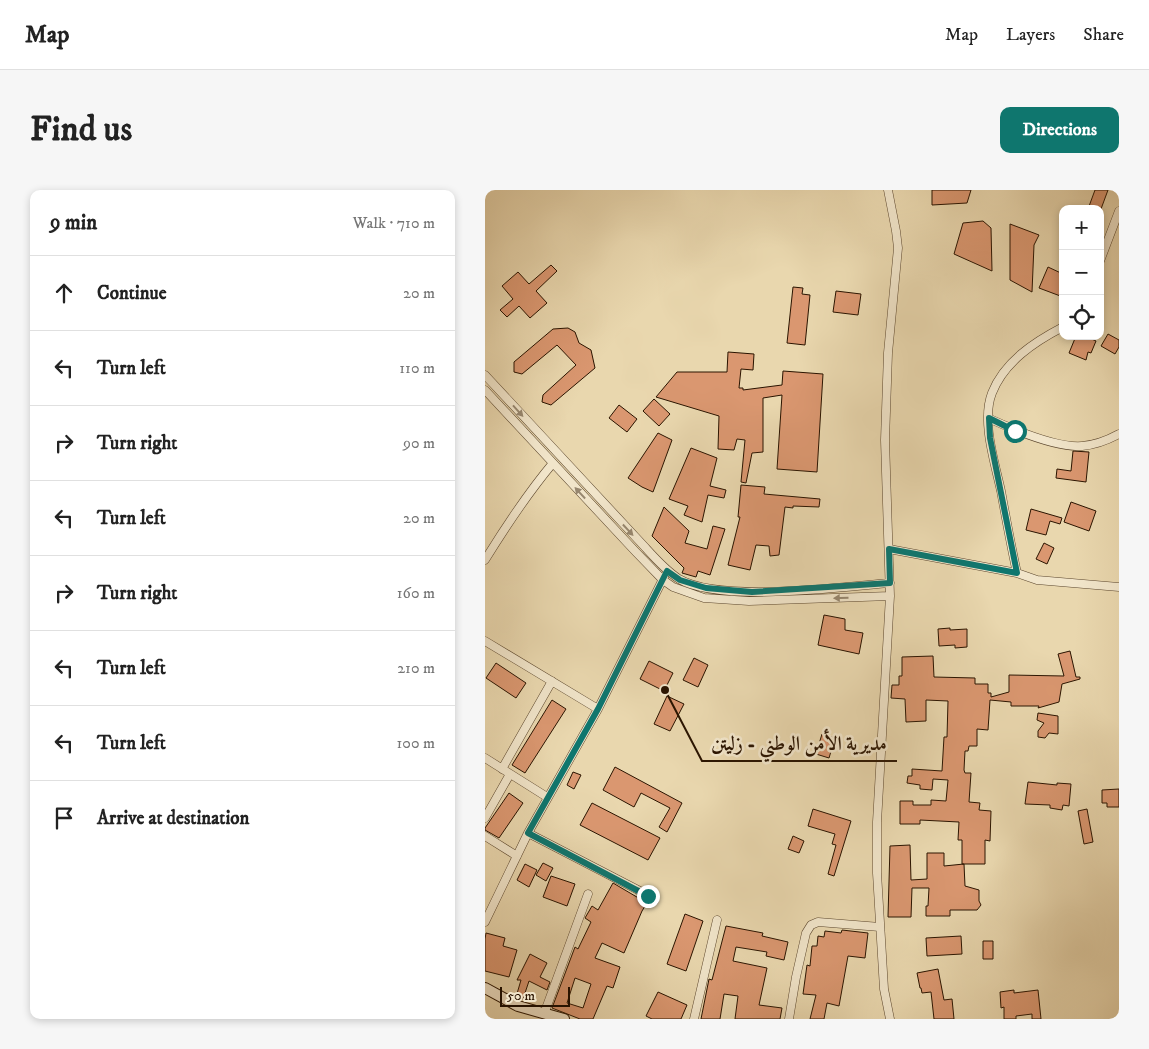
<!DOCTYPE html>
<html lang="en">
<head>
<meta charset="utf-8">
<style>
	:root { --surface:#fff; --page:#f6f6f6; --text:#222; --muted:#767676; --line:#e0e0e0; --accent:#0f766e }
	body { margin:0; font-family:"IM FELL DW Pica",Amiri,serif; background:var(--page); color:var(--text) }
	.controls { position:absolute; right:15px; top:15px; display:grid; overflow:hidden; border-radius:10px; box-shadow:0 2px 8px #0003 }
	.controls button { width:45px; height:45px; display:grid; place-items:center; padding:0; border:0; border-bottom:1px solid var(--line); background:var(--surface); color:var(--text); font:25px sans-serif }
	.scale { position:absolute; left:15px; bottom:12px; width:70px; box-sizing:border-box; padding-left:5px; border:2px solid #2a1400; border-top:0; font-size:14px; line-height:18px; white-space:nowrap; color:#2a1400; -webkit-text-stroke:4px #f1e5ca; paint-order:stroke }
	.stop { position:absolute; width:15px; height:15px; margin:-11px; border:4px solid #0f766e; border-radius:50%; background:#fff }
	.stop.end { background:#0f766e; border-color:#fff; box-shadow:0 1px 5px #0008 }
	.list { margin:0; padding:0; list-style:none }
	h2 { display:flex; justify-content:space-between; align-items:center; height:65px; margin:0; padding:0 20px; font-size:21px }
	h2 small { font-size:16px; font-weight:400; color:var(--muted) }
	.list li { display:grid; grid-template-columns:32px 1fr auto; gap:15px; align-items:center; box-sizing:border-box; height:75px; padding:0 20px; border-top:1px solid var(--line) }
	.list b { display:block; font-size:19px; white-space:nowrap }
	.list em { font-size:16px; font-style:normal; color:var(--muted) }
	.icon { flex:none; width:28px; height:28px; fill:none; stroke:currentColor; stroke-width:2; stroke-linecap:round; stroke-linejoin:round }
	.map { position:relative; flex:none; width:634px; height:829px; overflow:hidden; border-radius:10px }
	header { display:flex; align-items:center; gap:30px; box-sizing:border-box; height:70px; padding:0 25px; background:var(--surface); border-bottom:1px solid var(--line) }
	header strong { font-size:24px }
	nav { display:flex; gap:28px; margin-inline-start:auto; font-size:18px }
	.intro { display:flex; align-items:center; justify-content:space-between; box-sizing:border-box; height:120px; padding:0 30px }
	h1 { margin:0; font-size:35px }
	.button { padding:12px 22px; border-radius:10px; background:var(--accent); color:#fff; font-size:18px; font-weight:700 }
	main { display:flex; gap:30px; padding:0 30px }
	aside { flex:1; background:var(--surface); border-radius:10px; box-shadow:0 2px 8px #0003 }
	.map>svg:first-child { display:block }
	.building { fill:#da9770; stroke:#2a1400; fill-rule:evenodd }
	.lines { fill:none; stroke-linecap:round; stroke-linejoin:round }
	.street-casing { stroke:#5a452c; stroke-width:9 }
	.secondary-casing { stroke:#2a1400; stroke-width:12 }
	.street { stroke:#f1e5ca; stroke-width:8 }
	.secondary { stroke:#f1e5ca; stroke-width:10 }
	.oneway { fill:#97876f }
	.route { stroke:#0f766e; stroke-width:6 }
	.leader { fill:none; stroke:#2a1400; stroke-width:2 }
	.callout-dot { fill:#2a1400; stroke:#f1e5ca; stroke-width:2 }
	.callout-label { font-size:20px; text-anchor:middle; font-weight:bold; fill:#2a1400; stroke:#f1e5ca; stroke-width:5; stroke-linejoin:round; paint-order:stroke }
</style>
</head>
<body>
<header>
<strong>Map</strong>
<nav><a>Map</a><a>Layers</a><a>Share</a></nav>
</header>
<div class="intro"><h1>Find us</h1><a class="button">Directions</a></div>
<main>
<aside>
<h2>9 min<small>Walk · 710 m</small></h2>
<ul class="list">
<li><svg class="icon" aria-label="ahead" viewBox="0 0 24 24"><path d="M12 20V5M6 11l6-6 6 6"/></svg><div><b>Continue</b></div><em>20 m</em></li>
<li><svg class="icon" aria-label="left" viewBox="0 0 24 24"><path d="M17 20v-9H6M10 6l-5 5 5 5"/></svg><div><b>Turn left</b></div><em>110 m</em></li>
<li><svg class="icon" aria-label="right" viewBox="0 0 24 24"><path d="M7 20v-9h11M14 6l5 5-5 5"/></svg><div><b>Turn right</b></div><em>90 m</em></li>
<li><svg class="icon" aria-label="left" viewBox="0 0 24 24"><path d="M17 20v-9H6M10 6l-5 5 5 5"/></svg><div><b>Turn left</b></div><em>20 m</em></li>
<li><svg class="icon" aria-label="right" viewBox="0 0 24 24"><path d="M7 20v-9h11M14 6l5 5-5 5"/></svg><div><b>Turn right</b></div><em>160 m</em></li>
<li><svg class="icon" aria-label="left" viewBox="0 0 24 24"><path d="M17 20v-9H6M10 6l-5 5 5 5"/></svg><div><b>Turn left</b></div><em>210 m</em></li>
<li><svg class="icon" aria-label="left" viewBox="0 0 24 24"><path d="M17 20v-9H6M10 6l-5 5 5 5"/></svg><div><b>Turn left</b></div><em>100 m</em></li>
<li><svg class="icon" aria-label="arrive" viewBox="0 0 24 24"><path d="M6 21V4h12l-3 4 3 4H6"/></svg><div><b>Arrive at destination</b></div></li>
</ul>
</aside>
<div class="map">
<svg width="634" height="829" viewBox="0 0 634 829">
	<rect width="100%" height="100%" fill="#e9d7ae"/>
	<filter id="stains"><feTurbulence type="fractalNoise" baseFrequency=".004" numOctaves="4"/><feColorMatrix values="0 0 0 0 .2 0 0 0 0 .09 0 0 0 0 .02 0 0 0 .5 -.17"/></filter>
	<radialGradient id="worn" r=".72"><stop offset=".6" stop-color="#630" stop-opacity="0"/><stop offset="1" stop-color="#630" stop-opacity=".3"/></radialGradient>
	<path class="building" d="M447,0H486L482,13L447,15Z
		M610,0H623L616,19H603Z
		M498,31L506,38L507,81L469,64L478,33Z
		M525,34L554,45L549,55L547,102L525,90Z
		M66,75L72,81L51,101L62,113L45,128L34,116L22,127L15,120L28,109L17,96L33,82L44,94Z
		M563,77L578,84V107L554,98Z
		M308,97L318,98L317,104L325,105L320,155L302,153Z
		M351,101L376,104L373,125L348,122Z
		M83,138L90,142L94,153L106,160L110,178L66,215L57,212L58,205L91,175L72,155L37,184L29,182V172L68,139Z
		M623,144L634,150V157L630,164L616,156Z
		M591,146H600L611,151L606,163L603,162L601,170L584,163Z
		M243,162L269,164L268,180L256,179L254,198H258V200L297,195L298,181L338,184L332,282L292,279L297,205L278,208V262L267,263L261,293L256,292L260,250L252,249L249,260L233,259L234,226L171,207L192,182H242Z
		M169,209L185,224L174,236L158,221Z
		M134,215L152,229L142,242L124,228Z
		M173,243L187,250L168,302L157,297L143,288Z
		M206,258L232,268L225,296L241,300L239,308L223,305L217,332L199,325L203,316L184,309Z
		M588,261L604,262L601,292L571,288L572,279L586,281Z
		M256,295L280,297L279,304L335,309L334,317L308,316V318L300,317L294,365L285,366L284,356L271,355L265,380L243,375L255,327H253Z
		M586,312L611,321L604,341L579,332Z
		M179,317L204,341L200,353L222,359L228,336L240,339L225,385L213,381L211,387L197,383L199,378L167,346Z
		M546,319L577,328L575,334L565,331L561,345L541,340Z
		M559,353L569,358L562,374L551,369Z
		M339,425L360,429V440L378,443L374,464L333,455Z
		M465,438V440L482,439V457L470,458V455L454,456L453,439Z
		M585,461L591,487H595V489L577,494L574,512L553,518L554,516H526V512L505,510L503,540L492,539V556H484L483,561H480L479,580L480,583H486L484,612L495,613L494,620L506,621L505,651L500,650V674H477V650H473L474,632L435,630V634H415V611H428V615H446V610L461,611L463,590L448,589L447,600L435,599V595L422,593L423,586H427V579L457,581L459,547H462L463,511L441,510V531L421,532L420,509L406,508L407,495H414V486H417V467L448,466L449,487L490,488V494H503V503H506V507L524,502V485L579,486L573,464Z
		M209,468L223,475L213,497L198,490Z
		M164,471L188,483L179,501L155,489Z
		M11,473L41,493L31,508L1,488Z
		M182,506L199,514L185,541L169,534Z
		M67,510L81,519L40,583L27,575Z
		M553,523L573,526V544L564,543L560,548L553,547V541L559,533L552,530Z
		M337,544L350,548L344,568L331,564Z
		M130,577L197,613L182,642L174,637L185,618L156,603L149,617L118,600Z
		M88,582L96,585L89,599L82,595Z
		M543,592L572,595V593L586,594L584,616L578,615L577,620L565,618V615L540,614Z
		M634,599V617H622V613H617V600Z
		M24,603L38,613L14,648L0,640V638Z
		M107,613L175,648L163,670L95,635Z
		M328,619L366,631L349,686L343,684L351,655L347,654L350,644L323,636Z
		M602,619L608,652L599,654L593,621Z
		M308,646L319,651L314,663L303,659Z
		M425,655L426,690L442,689V663H459V676L479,674L480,696L494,700V711L496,715L492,720H465V726H441V716H443L444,698H427L426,727H403L405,656Z
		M58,673L68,678L61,691L51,685Z
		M40,674L52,680L44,697L32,690Z
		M66,686L90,694L82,716L58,707Z
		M128,693L162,713L157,721L139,763L117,753L110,768L135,777L128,798L122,796L108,829H95L67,818L90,757L93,759L106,732L100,728L107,716L113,720ZM90,788L106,794L98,818L82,813Z
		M200,724L218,731L201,781L182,774Z
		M241,736L278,743L277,746L303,752L299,770L281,766L282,762L251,757L248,771L282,778L274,815L297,818L295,829H250L253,806L239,804L235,829H216L224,789L227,790Z
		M357,740L383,743L380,768L363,766L354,816L342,813L339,829H325L331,805L318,804L322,775L325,776L327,756H332L333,746L339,747L340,741L356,743Z
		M1,743L20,748L18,756L32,760L24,787L0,781V749Z
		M476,746L477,764L442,766L441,748Z
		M498,751H508V769H498Z
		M45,764L62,773L55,787L65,792L62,800L44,791L38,809L31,807L36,790H32Z
		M453,779L459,810L467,809L469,829H449L446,802L437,803L436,798H435L432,783Z
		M529,800V803L553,800L556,829H547V824L531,826V829H519V817L516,818L515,802Z
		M173,802L202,815L196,829H167L161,826Z"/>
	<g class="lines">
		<g class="street-casing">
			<path id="street" d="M403,0L411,41L413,58L403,163L400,250L405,406L392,632V683L399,799L405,829
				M615,71L634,21
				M0,185L158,355C169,367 180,380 194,389C235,413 355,397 405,393
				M0,200L149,360L178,390L188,397L219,408L264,411L405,406
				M503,228C527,239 571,258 597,256C610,255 623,250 634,244
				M404,359L532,383L552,390L634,397
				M0,370C21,336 42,304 68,273
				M532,383C526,356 521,328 516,301C510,273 496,231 507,203C519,172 549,152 578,137
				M0,451L113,519
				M0,568L62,607
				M17,579L67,491
				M0,628L25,584
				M43,643L155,701L169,711
				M0,646L32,666
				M0,732L43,643L113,519L179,387
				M59,824L103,704
				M209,829L232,730
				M304,829L311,787L321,743L326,735L333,732L395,737"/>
		</g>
		<g class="secondary-casing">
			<path id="secondary" d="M0,798L33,816L79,829"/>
		</g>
		<use href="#street" class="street"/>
		<use href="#secondary" class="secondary"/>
	</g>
	<defs><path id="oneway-solid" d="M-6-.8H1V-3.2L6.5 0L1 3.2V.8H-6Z" transform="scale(1.25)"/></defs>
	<g class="oneway">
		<use href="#oneway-solid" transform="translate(33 221) rotate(48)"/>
		<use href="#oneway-solid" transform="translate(95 303) rotate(-133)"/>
		<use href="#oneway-solid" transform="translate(143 340) rotate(47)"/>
		<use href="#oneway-solid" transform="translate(356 408) rotate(178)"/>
	</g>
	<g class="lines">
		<path class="route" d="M163,706L43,643L113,519L182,381L195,390L221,398L267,402L405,393L404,359L532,383L505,248L504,228L530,241"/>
	</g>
	<path class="leader" d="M180 500L217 571H412"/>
	<circle class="callout-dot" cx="180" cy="500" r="5"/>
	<g class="callout-label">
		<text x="314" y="560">مديرية الأمن الوطني - زليتن</text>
	</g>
	<rect width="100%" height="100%" filter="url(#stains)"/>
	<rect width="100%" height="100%" fill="url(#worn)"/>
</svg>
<div class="controls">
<button>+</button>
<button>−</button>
<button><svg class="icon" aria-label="locate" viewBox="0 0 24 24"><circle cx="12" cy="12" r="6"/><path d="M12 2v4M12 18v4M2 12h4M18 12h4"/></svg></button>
</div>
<div class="scale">50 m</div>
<div class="stop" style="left:530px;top:241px"></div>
<div class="stop end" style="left:163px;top:706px"></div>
</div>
</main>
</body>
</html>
